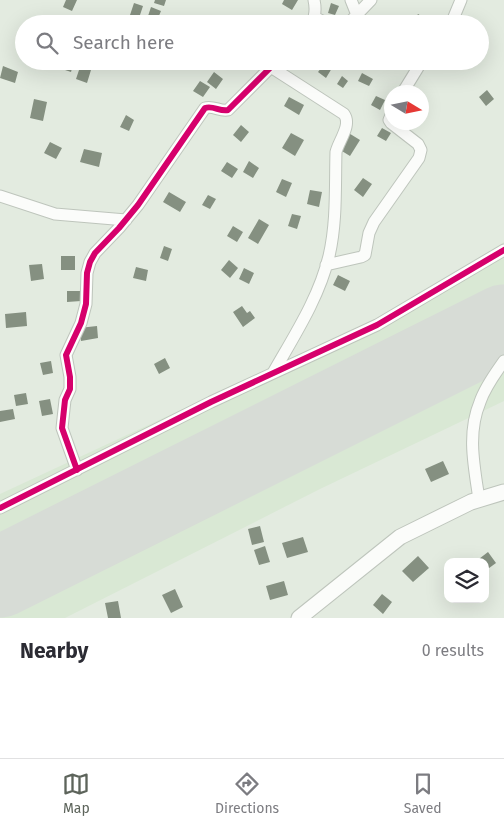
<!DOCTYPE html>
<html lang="en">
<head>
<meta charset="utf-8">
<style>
	:root { --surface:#fff; --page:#f2f2f3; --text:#2b2b33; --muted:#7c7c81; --line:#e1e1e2; --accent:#5d645b }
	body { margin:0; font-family:"Fira Sans",sans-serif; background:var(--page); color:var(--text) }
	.controls { position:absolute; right:15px; bottom:15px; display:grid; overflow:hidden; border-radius:10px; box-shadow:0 5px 20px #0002 }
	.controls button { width:45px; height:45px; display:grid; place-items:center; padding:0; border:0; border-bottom:1px solid var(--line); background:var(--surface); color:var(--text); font:25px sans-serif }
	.compass { position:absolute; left:384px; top:85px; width:45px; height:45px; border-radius:50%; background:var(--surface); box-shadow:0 5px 20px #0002; rotate:100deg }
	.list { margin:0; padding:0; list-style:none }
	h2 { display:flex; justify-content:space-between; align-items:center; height:65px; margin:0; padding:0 20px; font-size:21px }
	h2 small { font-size:16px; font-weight:400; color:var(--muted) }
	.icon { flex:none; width:28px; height:28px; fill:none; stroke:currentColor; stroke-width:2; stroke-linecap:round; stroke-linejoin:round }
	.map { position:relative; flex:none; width:504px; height:618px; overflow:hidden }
	.search { position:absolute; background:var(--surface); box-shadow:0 5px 20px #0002; left:15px; right:15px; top:15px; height:55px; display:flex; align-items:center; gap:12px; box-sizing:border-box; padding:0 18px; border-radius:28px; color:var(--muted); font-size:19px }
	.sheet { height:140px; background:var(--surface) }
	nav { display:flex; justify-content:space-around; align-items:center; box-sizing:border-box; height:70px; border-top:1px solid var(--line); background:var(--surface); font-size:14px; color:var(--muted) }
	nav a { display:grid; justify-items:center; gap:2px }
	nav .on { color:var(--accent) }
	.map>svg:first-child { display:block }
	.built { fill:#d9e8d4 }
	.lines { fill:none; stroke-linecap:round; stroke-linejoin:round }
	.runway { stroke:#d7dcd6; stroke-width:81 }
	.building { fill:#859081 }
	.minor-casing { stroke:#bec5bc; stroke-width:13 }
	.tertiary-casing { stroke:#bec5bc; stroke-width:17 }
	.minor { stroke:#fbfcfa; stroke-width:11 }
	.tertiary { stroke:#fbfcfa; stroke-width:15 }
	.cycleway-casing { stroke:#fff; stroke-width:9 }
	.cycleway { stroke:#d6006c; stroke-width:6 }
</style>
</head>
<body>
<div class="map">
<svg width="504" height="618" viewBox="0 0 504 618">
	<rect width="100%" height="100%" fill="#e3ebe0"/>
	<path class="built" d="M504,242V401L320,489L65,618H0V494L400,308Z"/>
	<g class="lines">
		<path class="runway" d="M0,577L504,325"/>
	</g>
	<path class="building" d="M66,0H77L72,11L63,7Z
		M155,0H166L164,6L154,3Z
		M284,0H298L292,10L282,4Z
		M134,3L143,6L139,18L130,15Z
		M331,3L339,6L335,15L328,13Z
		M151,7L161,11L156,23L147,19Z
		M418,14L429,21L428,24H412Z
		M225,16L233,24H221L219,22Z
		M61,61H74L71,72L59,68Z
		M235,61H245L242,69L233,66Z
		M325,63L332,68L326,78L318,72Z
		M3,66L18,72L15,83L0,78Z
		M80,67L91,70L87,83L76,79Z
		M214,72L223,79L216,89L207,82Z
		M362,73L373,79L369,86L358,81Z
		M342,76L348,81L343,88L337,84Z
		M200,81L210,87L203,97L193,91Z
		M487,90L494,99L486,106L479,97Z
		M376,96L385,100L380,110L371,105Z
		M289,97L304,105L299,115L284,106Z
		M34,99L47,102L43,121L30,118Z
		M126,115L134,120L129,131L120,127Z
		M241,125L249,132L241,142L233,135Z
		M382,128L391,133L386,141L377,136Z
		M347,132L360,140L350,156L337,148Z
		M291,133L304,140L295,156L282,148Z
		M50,142L62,148L56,159L44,153Z
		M84,149L102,153L99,167L80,162Z
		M249,161L259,168L253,178L243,172Z
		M227,162L238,169L232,178L221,171Z
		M363,178L372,184L363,197L354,190Z
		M282,179L292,183L286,197L276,192Z
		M310,190L322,192L319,207L307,204Z
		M169,192L186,202L180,212L163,202Z
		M208,195L216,199L210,209L202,205Z
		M292,214L301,216L297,229L288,226Z
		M259,219L269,225L258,244L248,238Z
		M233,226L243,232L237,242L227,236Z
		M164,246L172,249L168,261L160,258Z
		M61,256H75V270H61Z
		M229,260L238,268L230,278L221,270Z
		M42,264L44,279L31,281L29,265Z
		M136,267L148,270L146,281L133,278Z
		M244,268L254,273L249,284L239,279Z
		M338,275L350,281L345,291L333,285Z
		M67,291H81V301L67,302Z
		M242,306L247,313L250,311L255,318L243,327L233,312Z
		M26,312L27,326L6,328L5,314Z
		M97,326L98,338L81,341L79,328Z
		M165,358L170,368L159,374L154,364Z
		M51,361L53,373L43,375L40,363Z
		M26,393L28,404L16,406L14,395Z
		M50,399L53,414L42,416L39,401Z
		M13,409L15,419L0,422V411Z
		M443,461L449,474L431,482L425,469Z
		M260,526L264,542L252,545L248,529Z
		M303,537L308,552L287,558L282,543Z
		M265,546L270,562L259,565L254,550Z
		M488,552L496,563L485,571V562H475Z
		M418,556L429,568L413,582L402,571Z
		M284,581L288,595L270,600L266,586Z
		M175,589L183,607L171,613L162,595Z
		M382,594L392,602L383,614L373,605Z
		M118,601L121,618H108L105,603Z"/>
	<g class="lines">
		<g class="minor-casing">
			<path id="minor" d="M351,0L357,15
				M314,17L328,24
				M311,24C316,16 316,9 314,0
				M348,24L371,0
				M451,24L461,0
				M403,92L422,61
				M0,196L55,214L126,220
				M326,265L361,257L365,255L369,233L374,222L419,158L421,150L418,144L391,123L389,120L392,113
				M273,373C294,336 319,298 329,256C337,222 335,186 336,152C339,140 352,125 344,114L274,69V61
				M77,470L62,428L65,400L70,389V377L66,355L81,323L86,304L87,273L90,262L95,253L119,228L138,205L205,108C213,105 220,112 228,110L273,65
				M479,499C474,466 467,433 480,402C485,387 495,374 504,361
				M0,508L211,402L377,325L504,250"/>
		</g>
		<g class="tertiary-casing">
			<path id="tertiary" d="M299,618L400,537L471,502L504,492"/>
		</g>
		<use href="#minor" class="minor"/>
		<use href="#tertiary" class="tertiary"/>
		<g class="cycleway-casing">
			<path id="cycleway" d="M77,470L62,428L65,400L70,389V377L66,355L81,323L86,304L87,273L90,262L95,253L119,228L138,205L205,108C213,105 220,112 228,110L273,65
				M0,508L211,402L377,325L504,250"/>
		</g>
		<use href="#cycleway" class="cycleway"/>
	</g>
</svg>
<div class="controls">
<button><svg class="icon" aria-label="layers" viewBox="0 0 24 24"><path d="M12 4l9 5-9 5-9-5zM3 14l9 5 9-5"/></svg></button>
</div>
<svg class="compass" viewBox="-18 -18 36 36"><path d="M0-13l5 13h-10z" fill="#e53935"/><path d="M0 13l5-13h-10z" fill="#7c7c81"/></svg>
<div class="search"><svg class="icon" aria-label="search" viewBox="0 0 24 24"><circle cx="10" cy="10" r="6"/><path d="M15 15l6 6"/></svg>Search here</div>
</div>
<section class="sheet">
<h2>Nearby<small>0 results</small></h2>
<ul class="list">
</ul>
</section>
<nav>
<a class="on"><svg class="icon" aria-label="map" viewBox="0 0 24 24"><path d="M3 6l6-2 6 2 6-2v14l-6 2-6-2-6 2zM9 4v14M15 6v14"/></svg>Map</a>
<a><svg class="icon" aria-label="directions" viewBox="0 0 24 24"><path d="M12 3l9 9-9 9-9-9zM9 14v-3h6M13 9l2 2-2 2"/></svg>Directions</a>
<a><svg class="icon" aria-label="saved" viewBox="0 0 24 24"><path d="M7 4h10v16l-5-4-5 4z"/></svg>Saved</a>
</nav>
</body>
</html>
